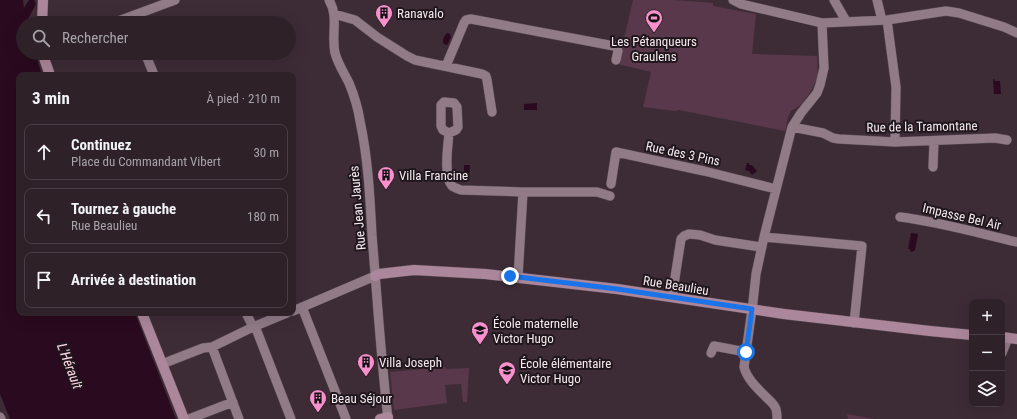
<!DOCTYPE html>
<html lang="fr">
<head>
<meta charset="utf-8">
<style>
	:root { --surface:#2e2128; --page:#362930; --text:#f1f3f6; --muted:#a7a3a8; --line:#493e45 }
	body { margin:0; font-family:"Roboto Condensed",sans-serif; background:var(--page); color:var(--text) }
	.controls { position:absolute; right:12px; bottom:12px; display:grid; overflow:hidden; border-radius:8px; box-shadow:0 4px 16px #0002 }
	.controls button { width:36px; height:36px; display:grid; place-items:center; padding:0; border:0; border-bottom:1px solid var(--line); background:var(--surface); color:var(--text); font:20px sans-serif }
	.stop { position:absolute; width:12px; height:12px; margin:-9px; border:3px solid #1a73e8; border-radius:50%; background:#fff }
	.stop.end { background:#1a73e8; border-color:#fff; box-shadow:0 1px 4px #0008 }
	.list { margin:0; padding:0; list-style:none }
	h2 { display:flex; justify-content:space-between; align-items:center; height:52px; margin:0; padding:0 16px; font-size:17px }
	h2 small { font-size:13px; font-weight:400; color:var(--muted) }
	.list li { display:grid; grid-template-columns:26px 1fr auto; gap:12px; align-items:center; box-sizing:border-box; height:56px; margin:0 8px 8px; padding:0 8px; border:1px solid var(--line); border-radius:8px }
	.list b { display:block; font-size:15px; white-space:nowrap }
	.list p { margin:0; font-size:13px; white-space:nowrap; color:var(--muted) }
	.list em { font-size:13px; font-style:normal; color:var(--muted) }
	.icon { flex:none; width:22px; height:22px; fill:none; stroke:currentColor; stroke-width:2; stroke-linecap:round; stroke-linejoin:round }
	.map { position:relative; flex:none; width:1017px; height:419px; overflow:hidden }
	.search { position:absolute; background:var(--surface); box-shadow:0 4px 16px #0002; left:16px; top:16px; width:280px; height:44px; display:flex; align-items:center; gap:10px; box-sizing:border-box; padding:0 14px; border-radius:22px; color:var(--muted); font-size:15px }
	.panel { position:absolute; background:var(--surface); box-shadow:0 4px 16px #0002; left:16px; top:72px; width:280px; height:244px; border-radius:8px }
	.map>svg:first-child { display:block }
	.green { fill:#5a384b }
	.water { fill:#2a0a1f }
	.lines { fill:none; stroke-linecap:round; stroke-linejoin:round }
	.street-casing { stroke:#5b4c54; stroke-width:10 }
	.secondary-casing { stroke:#5b4c54; stroke-width:11 }
	.street { stroke:#907b86; stroke-width:9 }
	.secondary { stroke:#ac879b; stroke-width:10 }
	.route { stroke:#1a73e8; stroke-width:5 }
	.labels { text-anchor:middle; stroke-width:4; stroke-linejoin:round; paint-order:stroke }
	.poi-label { font-size:13px; fill:#f6eaf0; stroke:#1f171b; text-anchor:start }
	.street-label { font-size:13px; fill:#f6eaf0; stroke:#1f171b }
	.water-label { font-size:14px; font-style:italic; fill:#ffd5eb; stroke:#1f171b }
</style>
</head>
<body>
<div class="map">
<svg width="1017" height="419" viewBox="0 0 1017 419">
	<rect width="100%" height="100%" fill="#3d2c36"/>
	<path class="green" d="M633,0H674L713,3V6L756,14L752,54L817,56L818,77L811,91L801,105L791,111L788,117L785,131L679,110L675,111L643,107L651,72L618,64Z
		M445,367L446,369L469,368L467,402H463L461,384L445,385L447,403L394,410L390,372Z
		M847,414L874,419H848Z"/>
	<path class="water" d="M0,0H23L24,8L29,0H34L36,4L28,19L37,20L36,23H23V53H35L42,75H19V313H135L176,419H10L0,394Z
		M448,33L450,34L451,37L448,44L446,45L443,43C443,40 444,34 448,33Z
		M993,79H994L995,81H1000L1001,94H994Z
		M537,103V110H524V104Z
		M747,163H749V165H752L757,171L752,175L749,171L745,170Z
		M464,165H470L469,177H464Z
		M911,233L918,234L915,250L912,252L910,251V249H908Z"/>
	<g class="lines">
		<g class="street-casing">
			<path id="street" d="M329,0C339,16 331,35 335,53C338,64 344,73 349,83C354,95 358,108 360,121C368,158 370,197 372,235C377,296 381,358 388,419
				M733,0L741,4L822,23
				M834,0L846,21
				M877,0L882,20
				M334,14L355,20L377,37L407,56L415,60L482,74L486,76L487,80L492,112
				M887,20L896,87L895,142
				M113,23L175,0
				M145,53L154,75
				M446,66L464,23L466,20L471,19L614,46L617,48L618,51L616,60
				M444,102L454,103L457,107L458,127L456,130L449,133L443,130L441,126V105Z
				M792,127L823,133L833,138L839,139L895,142L995,138L1007,140
				M449,133C448,146 443,176 452,186C455,188 458,189 461,190L523,192L518,277
				M933,167L934,141
				M611,184L616,152L704,171L776,189
				M523,192H597L610,196
				M900,217C940,222 978,233 1017,242
				M764,237L862,246L854,323
				M672,297L681,239L684,236L689,234L700,235L715,240L761,247
				M302,307L346,419
				M293,311L375,276
				M246,313L253,327
				M255,326L291,419
				M212,347L239,419
				M711,353L714,346L746,352
				M1002,353L1008,338
				M162,364L203,348L212,347L253,327L287,313
				M0,417L1,419
				M189,419L233,402
				M777,419C777,415 777,410 775,407C773,403 769,400 766,397C758,389 747,379 744,367L753,302L756,274L764,237L792,127L801,113L817,93L820,85L824,68L822,23L887,20L946,11L959,13L1004,27L1017,33"/>
		</g>
		<g class="secondary-casing">
			<path id="secondary" d="M42,23L43,0
				M43,53L45,61L50,75
				M375,276L379,274L414,270L485,274L617,289L784,314L930,331L972,335
				M142,313L184,419
				M1002,337L1017,339
				M380,419L388,417"/>
		</g>
		<use href="#street" class="street"/>
		<use href="#secondary" class="secondary"/>
	</g>
	<g class="lines">
		<path class="route" d="M510,276L617,289L752,309L746,352"/>
	</g>
	<defs>
		<g id="building-pin" transform="scale(0.9)"><path d="M0 17L-7.5 6A9.5 9.5 0 1 1 7.5 6Z" fill="#f790cd" stroke="#1f171b"/><path d="M-4-6H4V6H1V3H-1V6H-4ZM-2.5-4.3h1.7v1.8h-1.7ZM.8-4.3h1.7v1.8H.8ZM-2.5-1h1.7V.8h-1.7ZM.8-1h1.7V.8H.8Z" fill="#111"/></g>
		<g id="stadium-pin" transform="scale(0.9)"><path d="M0 17L-7.5 6A9.5 9.5 0 1 1 7.5 6Z" fill="#f790cd" stroke="#1f171b"/><path d="M0-5a6.5 5 0 1 0 0 10a6.5 5 0 1 0 0-10ZM-3.5-1.8h7v3.6h-7Z" fill="#111"/></g>
		<g id="school-pin" transform="scale(0.9)"><path d="M0 17L-7.5 6A9.5 9.5 0 1 1 7.5 6Z" fill="#f790cd" stroke="#1f171b"/><path d="M0-5L7-2L0 1L-7-2ZM-4 1L0 2.5L4 1V4Q0 6-4 4Z" fill="#111"/></g>
	</defs>
	<g fill-rule="evenodd">
		<use href="#building-pin" x="384" y="13"/>
		<use href="#stadium-pin" x="654" y="18"/>
		<use href="#building-pin" x="386" y="175"/>
		<use href="#school-pin" x="480" y="330"/>
		<use href="#building-pin" x="366" y="362"/>
		<use href="#school-pin" x="507" y="370"/>
		<use href="#building-pin" x="318" y="398"/>
	</g>
	<g class="labels">
		<g class="poi-label">
			<text x="397" y="18">Ranavalo</text>
			<text x="654" y="46" text-anchor="middle">Les Pétanqueurs<tspan x="654" dy="15">Graulens</tspan></text>
			<text x="399" y="180">Villa Francine</text>
			<text x="493" y="328">École maternelle<tspan x="493" dy="15">Victor Hugo</tspan></text>
			<text x="379" y="367">Villa Joseph</text>
			<text x="520" y="368">École élémentaire<tspan x="520" dy="15">Victor Hugo</tspan></text>
			<text x="331" y="403">Beau Séjour</text>
		</g>
		<g class="street-label">
			<text transform="translate(922 126) rotate(-1)" y="5">Rue de la Tramontane</text>
			<text transform="translate(683 153) rotate(12)" y="5">Rue des 3 Pins</text>
			<text transform="translate(357 208) rotate(-95)" y="5">Rue Jean Jaurès</text>
			<text transform="translate(962 216) rotate(13)" y="5">Impasse Bel Air</text>
			<text transform="translate(676 285) rotate(9)" y="5">Rue Beaulieu</text>
		</g>
		<g class="water-label">
			<text transform="translate(70 366) rotate(69)" y="5">L'Hérault</text>
		</g>
	</g>
</svg>
<div class="controls">
<button>+</button>
<button>−</button>
<button><svg class="icon" aria-label="layers" viewBox="0 0 24 24"><path d="M12 4l9 5-9 5-9-5zM3 14l9 5 9-5"/></svg></button>
</div>
<div class="stop" style="left:746px;top:352px"></div>
<div class="stop end" style="left:510px;top:276px"></div>
<div class="search"><svg class="icon" aria-label="search" viewBox="0 0 24 24"><circle cx="10" cy="10" r="6"/><path d="M15 15l6 6"/></svg>Rechercher</div>
<section class="panel">
<h2>3 min<small>À pied · 210 m</small></h2>
<ul class="list">
<li><svg class="icon" aria-label="ahead" viewBox="0 0 24 24"><path d="M12 20V5M6 11l6-6 6 6"/></svg><div><b>Continuez</b><p>Place du Commandant Vibert</p></div><em>30 m</em></li>
<li><svg class="icon" aria-label="left" viewBox="0 0 24 24"><path d="M17 20v-9H6M10 6l-5 5 5 5"/></svg><div><b>Tournez à gauche</b><p>Rue Beaulieu</p></div><em>180 m</em></li>
<li><svg class="icon" aria-label="arrive" viewBox="0 0 24 24"><path d="M6 21V4h12l-3 4 3 4H6"/></svg><div><b>Arrivée à destination</b></div></li>
</ul>
</section>
</div>
</body>
</html>
